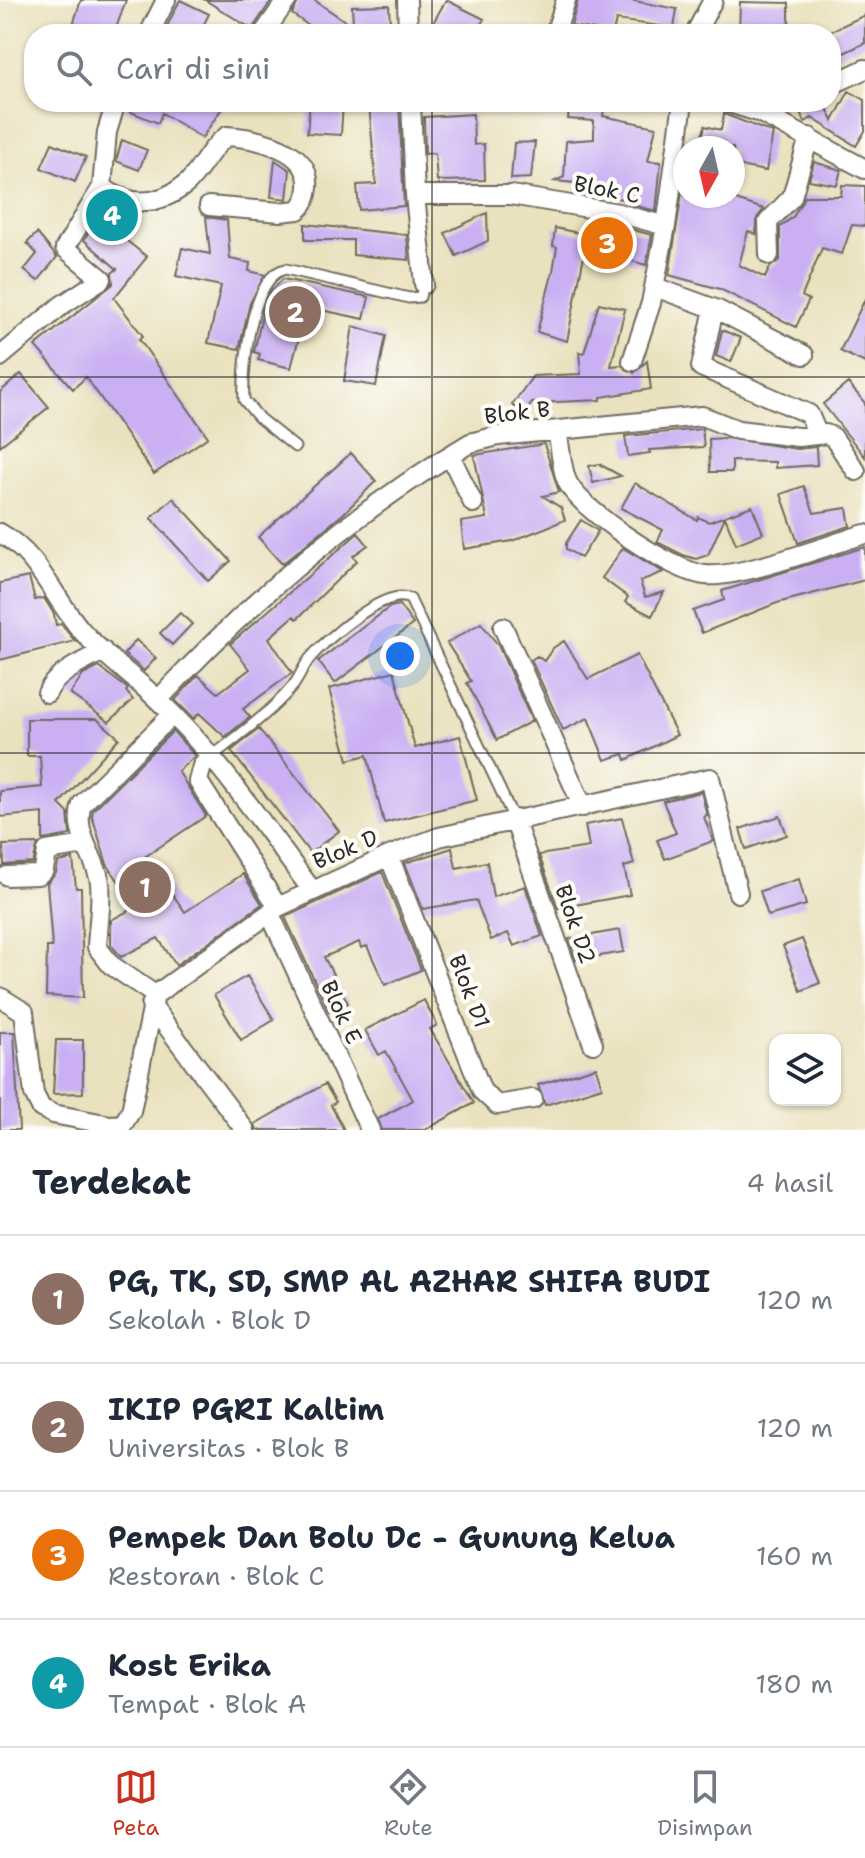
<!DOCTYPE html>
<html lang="id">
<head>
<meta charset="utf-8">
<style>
	:root { --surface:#fff; --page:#f2f2f3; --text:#1f2937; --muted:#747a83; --line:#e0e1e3; --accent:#c8321e }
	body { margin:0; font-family:"Shantell Sans",sans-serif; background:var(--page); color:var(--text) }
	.controls { position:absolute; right:24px; bottom:24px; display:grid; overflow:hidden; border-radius:16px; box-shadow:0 2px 6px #0004 }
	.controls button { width:72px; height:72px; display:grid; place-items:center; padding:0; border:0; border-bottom:2px solid var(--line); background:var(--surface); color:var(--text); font:40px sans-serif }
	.compass { position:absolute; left:673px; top:136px; width:72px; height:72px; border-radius:50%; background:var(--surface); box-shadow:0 2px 6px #0004; rotate:188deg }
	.you { position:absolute; left:400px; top:656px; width:28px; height:28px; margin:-20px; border:6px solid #fff; border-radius:50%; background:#1a73e8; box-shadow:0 0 0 12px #1a73e833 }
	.badge { display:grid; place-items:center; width:52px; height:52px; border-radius:50%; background:var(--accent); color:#fff; font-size:26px; font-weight:700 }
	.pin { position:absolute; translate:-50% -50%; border:4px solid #fff; box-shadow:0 2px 8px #0006 }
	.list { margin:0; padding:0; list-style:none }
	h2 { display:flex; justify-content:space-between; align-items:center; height:104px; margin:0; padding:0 32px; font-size:34px }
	h2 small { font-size:26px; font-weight:400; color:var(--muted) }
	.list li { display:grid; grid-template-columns:52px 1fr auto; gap:24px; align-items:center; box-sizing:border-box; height:128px; padding:0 32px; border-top:2px solid var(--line) }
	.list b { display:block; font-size:30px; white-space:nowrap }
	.list p { margin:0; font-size:26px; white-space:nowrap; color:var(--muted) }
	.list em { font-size:26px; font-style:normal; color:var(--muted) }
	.icon { flex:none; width:44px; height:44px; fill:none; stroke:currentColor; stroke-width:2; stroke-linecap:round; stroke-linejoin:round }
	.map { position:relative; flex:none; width:865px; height:1130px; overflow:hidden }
	.search { position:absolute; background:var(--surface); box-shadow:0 2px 6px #0004; left:24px; right:24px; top:24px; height:88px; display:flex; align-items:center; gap:20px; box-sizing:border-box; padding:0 28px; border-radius:32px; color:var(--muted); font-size:30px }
	.sheet { height:616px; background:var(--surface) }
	nav { display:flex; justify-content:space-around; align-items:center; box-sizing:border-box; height:112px; border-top:2px solid var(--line); background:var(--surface); font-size:22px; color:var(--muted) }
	nav a { display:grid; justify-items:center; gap:4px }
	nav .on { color:var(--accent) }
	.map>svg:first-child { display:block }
	.building { fill:#cab0f3 }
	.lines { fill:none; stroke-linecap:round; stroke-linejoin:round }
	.lane-casing { stroke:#6e6b5e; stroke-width:13 }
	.street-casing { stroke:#6e6b5e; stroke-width:22 }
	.lane { stroke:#fff; stroke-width:9 }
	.street { stroke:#fff; stroke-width:18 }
	.grid { fill:none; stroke:#2b2b2b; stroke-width:2; stroke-opacity:0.55 }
	.labels { text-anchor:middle; stroke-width:8; stroke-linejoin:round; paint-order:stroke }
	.street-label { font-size:22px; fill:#2b2b2b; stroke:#fdfcf7 }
</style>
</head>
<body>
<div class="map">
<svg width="865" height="1130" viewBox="0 0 865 1130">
	<rect width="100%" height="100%" fill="#fdfcf7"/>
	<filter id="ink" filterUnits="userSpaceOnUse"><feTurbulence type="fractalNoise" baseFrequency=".0125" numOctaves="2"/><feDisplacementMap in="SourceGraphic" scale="16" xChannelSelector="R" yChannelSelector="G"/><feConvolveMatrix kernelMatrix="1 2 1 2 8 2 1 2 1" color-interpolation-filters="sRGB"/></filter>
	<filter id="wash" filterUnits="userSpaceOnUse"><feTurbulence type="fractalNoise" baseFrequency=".006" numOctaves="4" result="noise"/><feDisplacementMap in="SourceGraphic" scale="32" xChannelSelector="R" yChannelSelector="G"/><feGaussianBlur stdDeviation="1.8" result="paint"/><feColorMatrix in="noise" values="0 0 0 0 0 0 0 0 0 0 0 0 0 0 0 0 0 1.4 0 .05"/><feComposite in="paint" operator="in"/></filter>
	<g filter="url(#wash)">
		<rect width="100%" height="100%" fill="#eae1be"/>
		<g id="blocks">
			<path class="building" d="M81,0H126L114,34H70Z
				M180,0L209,14L199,34H163Z
				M205,0H272L252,29Z
				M299,0H314L364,34H321L292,14Z
				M446,0L484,19L475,34H452L433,23Z
				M578,0H629L677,9L674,28L616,20L613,33L571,26Z
				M740,2L789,3V34H739Z
				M389,5L390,24L353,23L352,6Z
				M865,15V43L831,59V31Z
				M849,91L865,100V131L856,146L812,118L805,122L798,108L807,102H824L833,121Z
				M128,102H226L202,138L162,113L158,123L126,110Z
				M310,102H343L341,135L307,133Z
				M399,102L404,206L359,210L357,185L376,184L369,105Z
				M570,102H605L603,116L656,127L648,161L661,162L656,211L629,204L630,200L595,195L596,185L555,181L564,177L566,141L594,139V121L568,119Z
				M473,114L474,145L484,144L485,180L437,181L435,153L425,154L424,117Z
				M724,114L773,133L766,171L733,165V148H699L705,126L721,130Z
				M122,140L147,150L139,170L116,161Z
				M535,142L531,178L511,179L514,143Z
				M52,143L86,157L75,182L41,168Z
				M275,160L290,170L287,199L271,197Z
				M814,162L841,170L837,185L809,180Z
				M684,180L685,196H723L764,209L757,218L756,234L748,231L739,265L765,278L770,267L780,260V227L793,217L805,196H841L842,185L865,186V226L852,225L842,254L822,248L802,296L809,300L796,327L720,289L669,275Z
				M106,204L129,212L117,233L147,257L114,298L143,336L139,339L208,437L154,474L86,377L73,389L35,346L113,284L112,273L117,269L84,240Z
				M487,213L488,241L456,256L445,233Z
				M206,217L227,220L230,259L250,263L249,271L265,275L250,303L239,349L208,343L221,286L176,276L182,248L210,254Z
				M305,224L407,235L409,260L353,255V240H305Z
				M622,227L652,235L646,265L614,256Z
				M555,228L588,235L567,341L537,332L553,271L557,247L553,246Z
				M37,233L57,257L38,281L24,270L37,254L27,243Z
				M283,279L369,297L364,319L307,307L291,368L258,360L260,354L254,352L264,307L271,291Z
				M865,299V363L840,351Z
				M599,303L625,309L611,366L621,365L634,373L647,361L651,389L601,397V400L532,403L524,414L512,405L533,376L581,374L579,352L584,353Z
				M353,326L386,336L376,386L344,381Z
				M722,330L741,338L731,362L716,356Z
				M21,374L49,407L0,446V392Z
				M848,383L865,403V457L823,404Z
				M702,429L704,447L649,450L650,453L628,456L625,436Z
				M726,438L797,449L816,447L817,465L775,468V462L732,461V472H710L709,439Z
				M544,444L559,492L543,496L561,508L565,520L512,541L464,549L461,522L487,518L474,455Z
				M351,453L376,481L343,514L282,564L258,537Z
				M599,464L621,476L593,483L589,466Z
				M635,483L697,520L698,517L709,522L752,506L763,533L736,544L725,517L708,555L696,559L683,555L657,542L663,530L621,508Z
				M804,486L814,513L847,508L850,526L798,543L781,494Z
				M173,498L231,561L208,581L151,518Z
				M581,520L598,531L581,558L566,549V543Z
				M358,533L368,545L353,556L357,561L297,619L294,616L269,638L292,673L243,709L250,717L225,737L199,713L194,719L175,700L198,675L218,693L250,669L230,644Z
				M865,547V580L777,603L702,633L693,611L724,600L722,591Z
				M623,548L663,572L640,581L645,597L664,592L652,616L625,602L628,597L602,578Z
				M29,577L35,600L44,598L54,614L56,625L61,624L75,641L0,660V583Z
				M399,605L413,624L335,683L318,661L390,607Z
				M180,613L192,624L172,645L160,633Z
				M481,623L498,645L532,721L497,740L467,683L471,681L447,643Z
				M136,640L156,658L144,671L124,654Z
				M564,641L588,679L637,655L677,735L626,760L624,754L605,760L588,718L563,730L531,660L537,656L544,661L553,648Z
				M99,667L128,689L126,691L133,700L109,722L70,694L83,675Z
				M394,671L415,748L460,736L477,800L384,823L367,755L348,760L329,689Z
				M27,719H97L119,738L59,804L68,813L70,835L43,840V813L0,817V791L42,787L40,756H27Z
				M259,729L339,831L310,853L231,751Z
				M173,731L195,756L178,771L206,816L146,856L185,912L243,874L262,904L176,965L158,938L121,957L111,945V920L136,907L107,864L92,816L93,810Z
				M701,792L707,815L704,817L713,841L665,859L657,840L676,833L663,801Z
				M780,816L787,835L746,849L740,829Z
				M622,818L634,864L624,867L630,895L558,908L539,855L589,847L585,825Z
				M38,844L33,863L4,865L3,845Z
				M452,848L456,868L487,862L493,897L525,886L542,936L514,946L508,933L491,940L476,900L423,909L405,863Z
				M73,859L76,888H81L83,998L46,996L47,947H52L47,883L56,873L58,862Z
				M382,872L421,970L385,985L367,946L361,948L359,942L324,957L348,1003L329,1012L285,917Z
				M799,879L806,905L768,916L760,891Z
				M620,930L624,952L576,960L569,939Z
				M802,939L820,983L801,991L783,946Z
				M247,976L274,1020L241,1040L214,995Z
				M424,1000L437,1025L430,1029L474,1103L425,1130H382L378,1119L413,1100L386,1051L379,1055L365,1030Z
				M0,1032H14L19,1130H0Z
				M56,1040H83V1093L53,1094Z
				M596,1067L602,1087L545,1105L538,1085Z
				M325,1084L336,1102L331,1105L344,1130H257L255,1124Z"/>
		</g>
	</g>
	<g filter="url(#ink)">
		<use href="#blocks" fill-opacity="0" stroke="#6e6b5e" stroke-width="2"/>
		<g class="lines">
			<g class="lane-casing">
				<path id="lane" d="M295,447L259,418L244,400C242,370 251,274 286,269L409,298L420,297L424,284
					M211,757C238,736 269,714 292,687C300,678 303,665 312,656C328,638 387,586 410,599L514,819"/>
			</g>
			<g class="street-casing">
				<path id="street" d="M407,0L408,34
					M149,34L166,0
					M263,34L287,0
					M555,34L566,0
					M695,34L713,0
					M831,85L865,69
					M411,102L415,195L424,284
					M726,102L761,113L865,169
					M761,113L788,102
					M102,187C129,207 158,206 185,185C202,171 208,149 227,136C256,138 312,149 308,188C307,197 305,204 298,210L280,212L209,206
					M415,195H511L618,213L666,226L683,102
					M769,255L768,222L792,197L809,137
					M655,287L718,310L804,355
					M714,309L701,367L809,414L817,433
					M0,357L62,305L102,279L65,248L102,187L107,132L116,102
					M632,361L651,303L666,226
					M557,432C561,447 561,472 569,485C585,513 673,572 705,575C738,579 828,545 865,534
					M450,455L473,503
					M0,533C39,555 53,597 81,630C104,656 133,676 158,700C217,755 263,825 311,889
					M503,627L583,807
					M47,693C56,672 84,662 103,651
					M158,700C250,601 353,512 470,443L498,436L702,416L738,430L798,437L826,434L833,437L856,471
					M211,757L202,766L198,781L278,907
					M514,819L593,1044
					M389,856L482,1091L497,1105L533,1099
					M7,876L38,875L44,870L47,851L85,845
					M270,914L370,1130
					M155,995L111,965L97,947C98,926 102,903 100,883C97,857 72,834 82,804L171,716
					M0,997L24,1012L34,1094L41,1108L53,1114L110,1125L123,1124L131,1111L155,995L278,907L389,856L439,837L710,778L738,893
					M151,1005L245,1130"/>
			</g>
			<use href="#lane" class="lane"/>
			<use href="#street" class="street"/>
		</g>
	</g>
	<path class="grid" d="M432,0V34M432,102V1130M0,377H865M0,753H865"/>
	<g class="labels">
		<g class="street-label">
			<text transform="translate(607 189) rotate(11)" y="8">Blok C</text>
			<text transform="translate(517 412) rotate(-7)" y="8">Blok B</text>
			<text transform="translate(345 849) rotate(-23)" y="8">Blok D</text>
			<text transform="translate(576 924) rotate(71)" y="8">Blok D2</text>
			<text transform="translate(470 991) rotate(69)" y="8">Blok D1</text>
			<text transform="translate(342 1012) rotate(65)" y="8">Blok E</text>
		</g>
	</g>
</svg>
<div class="controls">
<button><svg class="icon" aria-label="layers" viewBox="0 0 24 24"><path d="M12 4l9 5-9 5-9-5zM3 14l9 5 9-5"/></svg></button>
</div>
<svg class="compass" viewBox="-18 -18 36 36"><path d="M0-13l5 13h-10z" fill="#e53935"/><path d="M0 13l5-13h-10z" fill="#747a83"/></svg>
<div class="you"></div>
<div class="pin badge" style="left:145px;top:887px;background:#8d6e63">1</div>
<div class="pin badge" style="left:295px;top:312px;background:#8d6e63">2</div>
<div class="pin badge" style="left:607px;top:243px;background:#e8710a">3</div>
<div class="pin badge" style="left:112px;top:215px;background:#0f9aa8">4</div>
<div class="search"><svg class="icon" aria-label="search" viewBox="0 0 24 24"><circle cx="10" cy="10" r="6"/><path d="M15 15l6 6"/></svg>Cari di sini</div>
</div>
<section class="sheet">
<h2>Terdekat<small>4 hasil</small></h2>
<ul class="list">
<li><span class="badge" style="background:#8d6e63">1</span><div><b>PG, TK, SD, SMP AL AZHAR SHIFA BUDI</b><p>Sekolah · Blok D</p></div><em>120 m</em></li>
<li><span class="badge" style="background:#8d6e63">2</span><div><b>IKIP PGRI Kaltim</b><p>Universitas · Blok B</p></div><em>120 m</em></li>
<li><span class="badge" style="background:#e8710a">3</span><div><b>Pempek Dan Bolu Dc - Gunung Kelua</b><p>Restoran · Blok C</p></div><em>160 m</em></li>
<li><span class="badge" style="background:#0f9aa8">4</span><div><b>Kost Erika</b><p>Tempat · Blok A</p></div><em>180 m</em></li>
</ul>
</section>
<nav>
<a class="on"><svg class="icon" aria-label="map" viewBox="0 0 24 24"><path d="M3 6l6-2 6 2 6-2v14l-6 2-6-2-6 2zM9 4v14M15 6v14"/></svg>Peta</a>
<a><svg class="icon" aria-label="directions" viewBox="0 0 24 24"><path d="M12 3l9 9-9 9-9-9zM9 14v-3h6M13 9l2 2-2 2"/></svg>Rute</a>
<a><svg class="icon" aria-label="saved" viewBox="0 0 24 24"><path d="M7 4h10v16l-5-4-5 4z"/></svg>Disimpan</a>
</nav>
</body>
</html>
